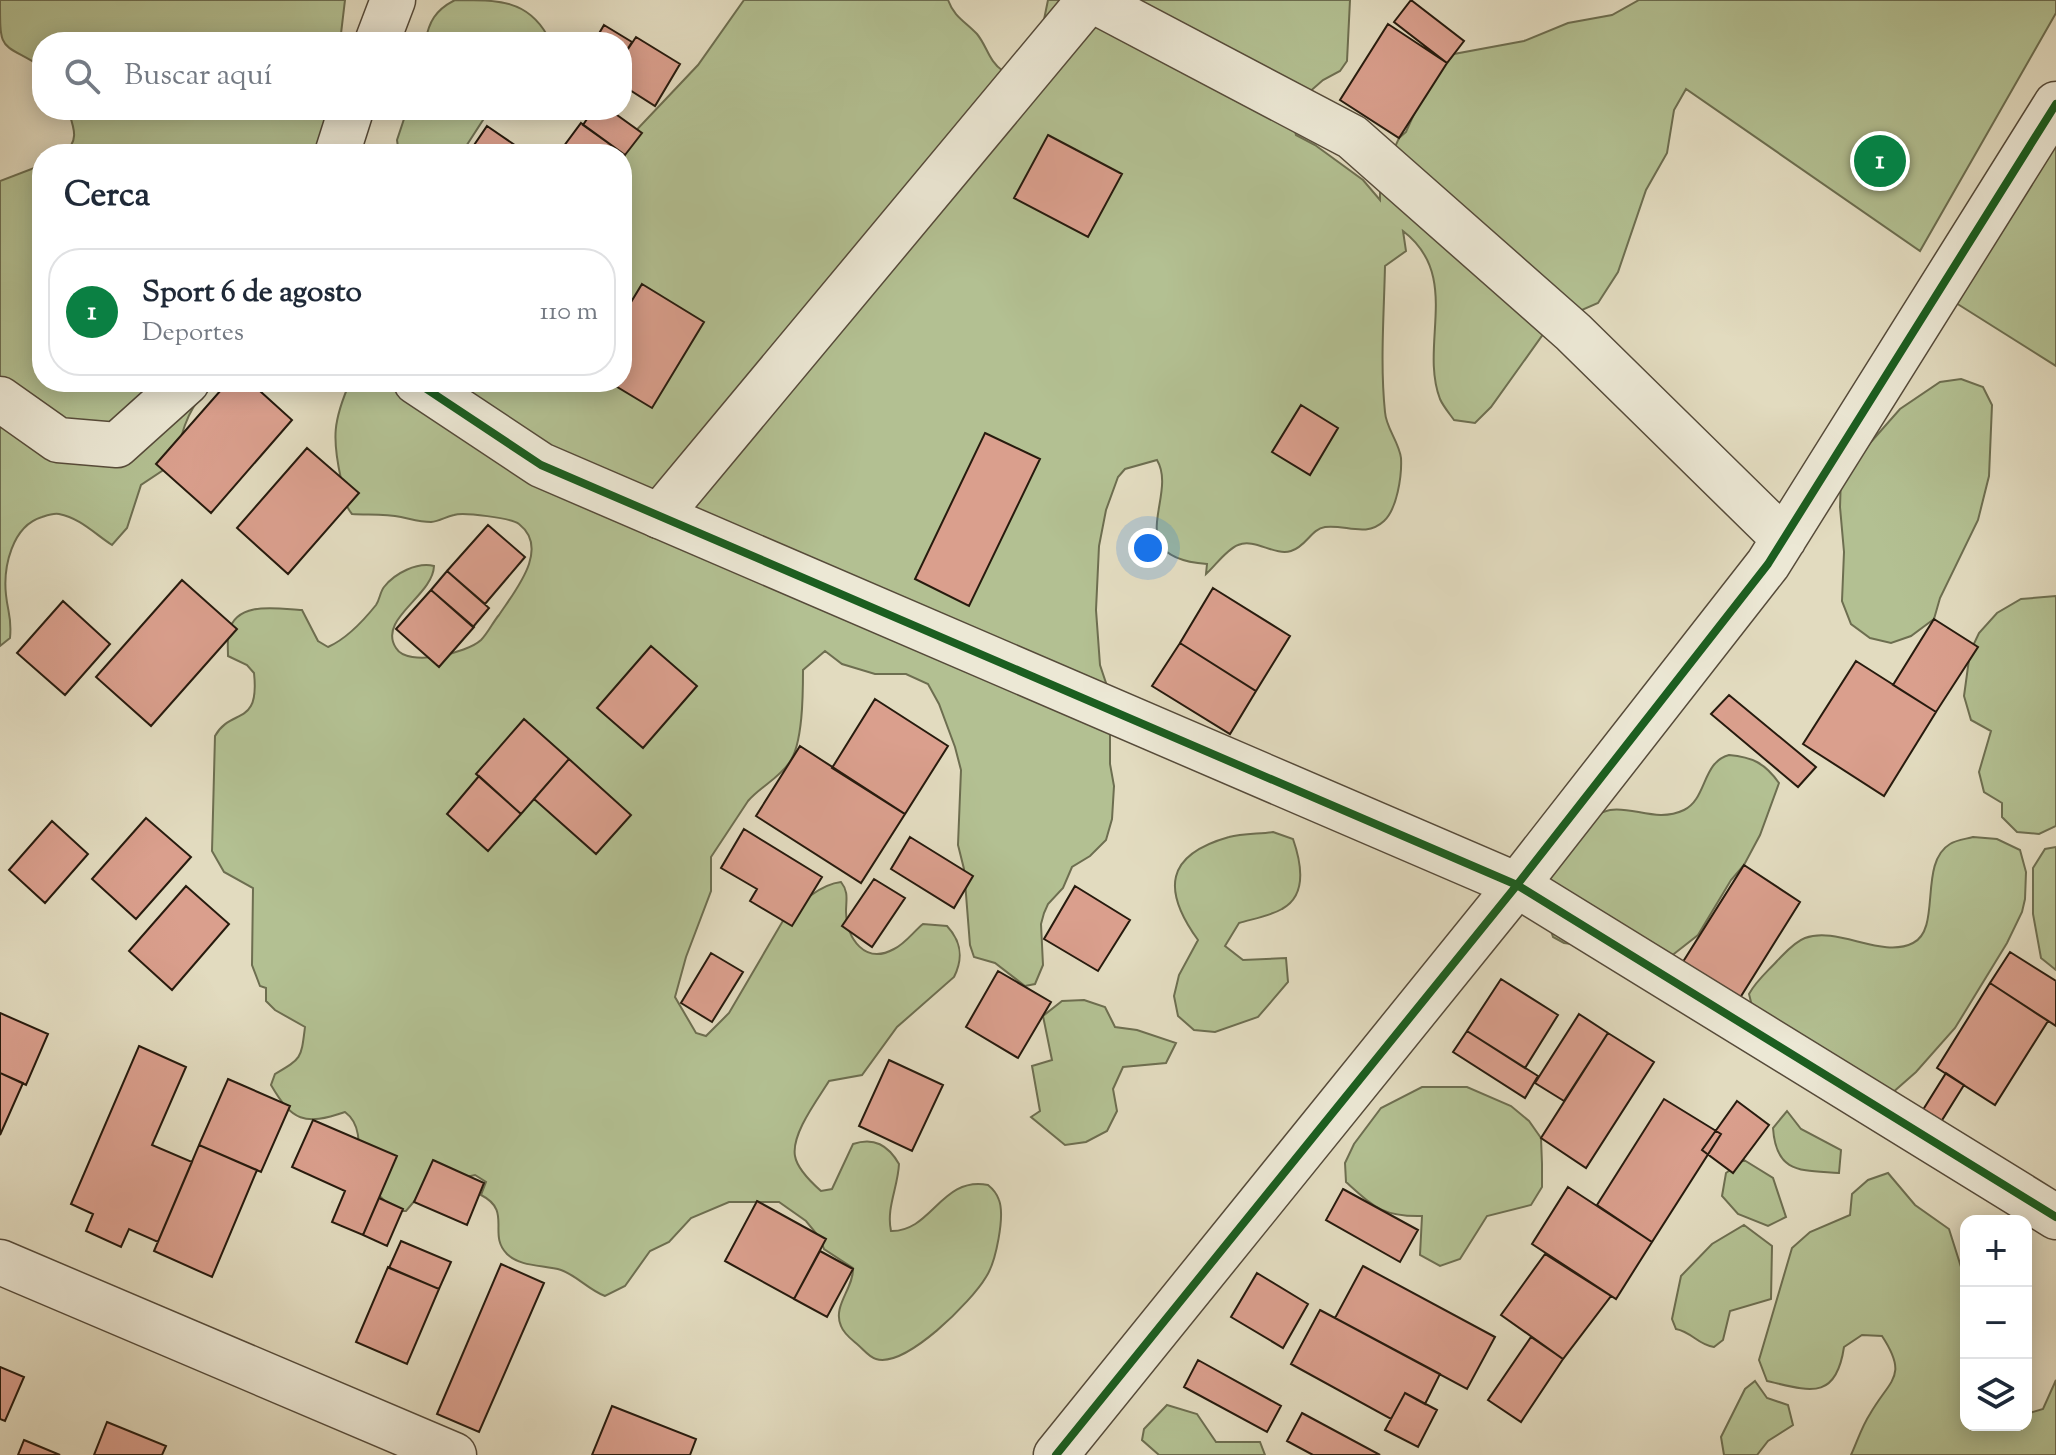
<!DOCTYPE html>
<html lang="es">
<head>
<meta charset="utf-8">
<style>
	:root { --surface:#fff; --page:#f2f2f3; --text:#1f2937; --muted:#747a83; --line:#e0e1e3; --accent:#0b8043 }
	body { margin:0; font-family:"Sorts Mill Goudy",serif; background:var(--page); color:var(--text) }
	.controls { position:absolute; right:24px; bottom:24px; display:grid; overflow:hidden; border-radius:16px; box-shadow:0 4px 20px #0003 }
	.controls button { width:72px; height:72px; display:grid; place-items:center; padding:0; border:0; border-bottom:2px solid var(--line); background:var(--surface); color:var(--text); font:40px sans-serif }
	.you { position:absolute; left:1148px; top:548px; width:28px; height:28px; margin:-20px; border:6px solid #fff; border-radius:50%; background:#1a73e8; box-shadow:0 0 0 12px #1a73e833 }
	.badge { display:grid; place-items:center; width:52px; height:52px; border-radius:50%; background:var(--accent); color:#fff; font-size:26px; font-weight:700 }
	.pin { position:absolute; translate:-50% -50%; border:4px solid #fff; box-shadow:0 2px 8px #0006 }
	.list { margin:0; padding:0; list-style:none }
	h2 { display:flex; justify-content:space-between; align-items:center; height:104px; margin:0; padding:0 32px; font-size:34px }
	h2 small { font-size:26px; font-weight:400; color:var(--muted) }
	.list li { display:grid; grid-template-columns:52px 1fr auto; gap:24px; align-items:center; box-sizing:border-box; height:128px; margin:0 16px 16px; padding:0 16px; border:2px solid var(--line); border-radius:32px }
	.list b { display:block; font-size:30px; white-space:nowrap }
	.list p { margin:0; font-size:26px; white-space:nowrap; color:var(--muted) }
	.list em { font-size:26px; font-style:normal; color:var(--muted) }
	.icon { flex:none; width:44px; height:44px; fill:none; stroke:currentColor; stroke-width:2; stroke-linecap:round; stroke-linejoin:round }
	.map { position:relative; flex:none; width:2056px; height:1455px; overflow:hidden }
	.search { position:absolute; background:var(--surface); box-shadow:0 4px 20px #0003; left:32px; top:32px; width:600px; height:88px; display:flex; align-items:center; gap:20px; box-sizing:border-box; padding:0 28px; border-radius:32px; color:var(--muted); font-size:30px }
	.panel { position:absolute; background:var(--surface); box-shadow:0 4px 20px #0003; left:32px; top:144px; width:600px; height:248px; border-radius:32px }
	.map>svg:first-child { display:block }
	.green { fill:#b3c092; stroke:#6d6e50; stroke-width:2 }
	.building { fill:#da9f8d; stroke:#271b0e; stroke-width:2 }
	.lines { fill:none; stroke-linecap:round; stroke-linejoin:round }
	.minor-casing { stroke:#564b3a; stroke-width:47 }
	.tertiary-casing { stroke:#564b3a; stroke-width:47 }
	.minor { stroke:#ece8d5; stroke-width:44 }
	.tertiary { stroke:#ece8d5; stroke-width:44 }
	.cycleway-casing { stroke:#ece8d5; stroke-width:13 }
	.cycleway { stroke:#1b5e20; stroke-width:8 }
</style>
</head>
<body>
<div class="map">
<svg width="2056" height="1455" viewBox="0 0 2056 1455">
	<rect width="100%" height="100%" fill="#e2dbbf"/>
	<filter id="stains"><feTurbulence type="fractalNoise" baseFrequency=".0025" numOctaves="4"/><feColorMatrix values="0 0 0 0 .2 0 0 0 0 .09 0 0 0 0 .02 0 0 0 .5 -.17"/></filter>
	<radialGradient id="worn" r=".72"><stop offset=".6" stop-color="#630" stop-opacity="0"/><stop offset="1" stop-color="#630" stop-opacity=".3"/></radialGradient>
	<path class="green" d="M0,0H345L340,42H42V67C0,41 0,54 0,0Z
		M455,0C499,0 527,0 547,35L543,37L546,42H425C429,22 435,10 455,0Z
		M744,0H948C954,17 966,22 977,34C987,46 989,62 1003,71L1039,44L1048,0H1350L1347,61L1340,71L1323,80L1307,94L1293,123L1296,135L1315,145L1363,180L1380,200V180L1399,138L1406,132L1428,83L1454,54L1524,41L1568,23L1612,15L1639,0H2056V13L1920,251L1686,89L1674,110L1667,153L1646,190L1618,272L1598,303L1561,319L1544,333L1491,407L1475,423L1454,420C1449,413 1443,406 1440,399C1419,344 1462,276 1403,231L1406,251L1385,266C1384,314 1380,364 1385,412C1386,428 1399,442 1401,458C1402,476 1397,509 1384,521C1366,538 1345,524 1325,527C1311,529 1306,547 1291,551C1274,556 1255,538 1238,545C1227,549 1215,566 1206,574L1207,564C1118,557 1179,497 1157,460L1125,469L1118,477L1106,510L1099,546L1096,610L1100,665L1107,686L1110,722V764L1114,786L1112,819L1106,840L1090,856L1072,867L1063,888L1048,904L1044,913L1041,924L1043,965L1035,984L1025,986L995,963L974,957L970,945L964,869L958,845L961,770L955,747L939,704L928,684L906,674H875L842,664L825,651L803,670C803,693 803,745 789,763C778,779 760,787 748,801L711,857V891L686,957L675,997L696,1033L706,1036L729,1013L784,919C798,904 821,884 841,882C849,892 846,900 846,912C847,939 865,965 894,949C905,944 914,931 923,924L947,926C961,941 964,957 954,977L897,1027L862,1075L829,1081C818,1099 791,1134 795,1156C797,1168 812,1183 821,1191L832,1189L853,1144C874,1137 888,1145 899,1164C898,1187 886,1208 891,1231C932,1232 941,1176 988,1185C993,1189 997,1194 999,1200C1005,1216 996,1262 986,1277C972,1301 906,1368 876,1359C870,1358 863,1349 857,1344C851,1339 844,1334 841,1326C832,1306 854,1288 853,1268L824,1249L820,1238L806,1221L779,1202H729L691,1218L669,1242L650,1251L625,1286L605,1296C589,1290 576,1275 561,1270C544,1265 520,1267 507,1254C487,1234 513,1211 481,1195L486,1182L475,1175L428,1185L406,1211H395L357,1174C358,1152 364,1126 345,1112C304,1126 292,1121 271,1085L275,1074C302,1058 301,1059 305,1027L275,1010L266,1001V988L260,986L252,965L253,888L224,872L212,851L215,736C231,707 260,728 254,673L247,665L228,656C228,649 227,638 229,631C237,600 279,609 302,610L318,641L328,647C346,639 364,620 376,605C380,599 380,592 384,587C395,573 417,562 434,566C433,596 377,619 396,648C408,668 467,653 481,640C488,633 493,622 499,615C514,592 551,549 519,524C512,518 463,512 454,515C445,517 440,521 431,522C420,522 411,519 401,517C385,514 368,515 352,514C343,503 343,493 341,479C332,438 333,421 350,382H622L623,151L627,140L698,65Z
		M68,110H327L326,154H63C80,141 74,128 68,110Z
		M407,110H495L485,117L461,154H399L397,140Z
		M2056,127V366L1956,303Z
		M42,165V382H219C214,388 209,389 204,394C187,410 179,439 177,461L141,485L127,528L112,545C95,534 80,518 59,514C53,513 48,515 42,517C12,526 3,567 6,595C8,614 12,617 10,638L0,646V181Z
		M1961,379L1983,387L1992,405L1989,476L1978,520L1940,598L1934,619L1911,636L1891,643L1870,638L1851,624L1842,601L1844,552L1840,507L1841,476L1900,409L1940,382Z
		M2056,596V826L2039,834L2017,832L2002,817V803L1984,792L1979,772L1991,731L1971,720L1964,696L1970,652L1979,633L1997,613L2021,599Z
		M1729,755C1752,757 1765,763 1779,783L1760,835L1744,865L1731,880L1698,935L1670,957L1564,943L1553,937C1547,922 1545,878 1553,864C1563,845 1589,814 1610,810C1633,806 1657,823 1684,810C1707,799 1702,762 1729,755Z
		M1273,832L1293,839C1301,862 1308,895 1282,909C1270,916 1252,919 1239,923L1225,946L1243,960L1286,958L1288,982L1258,1017L1215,1032L1194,1030L1178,1016L1174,996L1179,975L1198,940C1162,890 1165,855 1229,837C1242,833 1259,834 1273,832Z
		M1973,837L1997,839L2020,850L2026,872L2025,899L2022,912L2007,943L1955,1028L1916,1072L1891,1094L1753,1010L1749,994C1756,981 1767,972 1777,961C1785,953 1794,942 1805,938C1838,926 1882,959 1913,943C1942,929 1918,863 1950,844C1956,840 1966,839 1973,837Z
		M2056,847V970L2041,958L2033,914V868L2045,849Z
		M1084,1000L1105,1007L1115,1027L1137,1030L1176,1043L1166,1063L1123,1067L1113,1089L1117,1111L1107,1131L1086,1142L1065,1145L1031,1117L1040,1111L1032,1066L1052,1060L1043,1016L1062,1001Z
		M1422,1087H1467L1511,1106L1529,1121L1541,1138L1542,1164V1187L1531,1205L1487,1216L1460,1259L1440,1266L1420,1255L1422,1216C1383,1217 1374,1207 1346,1182L1345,1163L1354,1144L1381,1108Z
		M1787,1111L1801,1129L1841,1150L1839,1173C1801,1170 1776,1174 1773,1128Z
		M1744,1160L1773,1178L1786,1217L1768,1226L1738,1214L1722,1196L1726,1173Z
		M1888,1173L1915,1205L1949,1229L1962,1270L1966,1269V1425H2026V1414L2043,1409L2056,1380V1455H1851C1857,1442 1862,1426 1870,1414C1890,1379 1909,1377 1882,1336L1862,1335L1844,1347C1836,1401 1810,1391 1767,1381L1759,1360L1792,1248L1810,1232L1850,1215L1852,1194L1868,1180Z
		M1744,1225L1772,1246L1771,1299L1730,1311L1723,1340L1714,1347C1698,1345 1692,1332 1676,1329L1672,1319L1681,1276L1712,1244Z
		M1755,1381L1767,1398L1788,1405L1793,1425L1768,1441L1757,1455H1724L1721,1437L1745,1389Z
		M1167,1405L1197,1414L1216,1442H1260L1265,1455H1159L1142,1440L1144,1429Z"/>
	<path class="building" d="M1411,0L1464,41L1447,63L1394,22Z
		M1388,24L1447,63L1399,138L1340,100Z
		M604,25L632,42L622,58V42H594Z
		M636,37L680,64L655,106L622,85V58Z
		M593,110H610L642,133L625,155L583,125Z
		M581,123L625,155L622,160V154H558Z
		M487,126L528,154H468Z
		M1048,135L1122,174L1088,237L1014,198Z
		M642,284L704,322L652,408L609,382H622V317Z
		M228,382H250L292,420L211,513L156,464Z
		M1301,405L1338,428L1310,475L1272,452Z
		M985,433L1040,459L969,606L915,579Z
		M307,448L359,493L288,574L237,528Z
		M488,525L525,557L485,604L447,571Z
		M447,571L489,608L473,627L431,590Z
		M182,580L237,629L151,726L96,677Z
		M1213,588L1290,636L1256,691L1180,643Z
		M431,590L474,627L439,667L396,629Z
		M63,601L110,644L65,695L17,653Z
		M1934,619L1978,647L1936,712L1893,685Z
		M1180,643L1256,691L1230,734L1152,686Z
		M651,646L697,686L643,748L597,708Z
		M1856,661L1936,712L1884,796L1803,744Z
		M1729,695L1816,767L1798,787L1711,714Z
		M875,699L948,746L905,814L832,768Z
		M524,719L569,759L521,814L476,774Z
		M800,746L905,814L861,883L756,816Z
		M569,759L631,815L596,854L534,799Z
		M479,776L521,814L488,851L447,814Z
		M146,818L191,857L136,919L92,879Z
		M52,821L88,854L45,903L9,870Z
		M744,829L822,877L792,926L750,901L757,889L721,868Z
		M910,837L973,876L954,908L891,869Z
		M1744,865L1800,902L1738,1001L1681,965Z
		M874,879L905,898L872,947L842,926Z
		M186,886L229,924L172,990L129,951Z
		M1075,886L1130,920L1098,971L1044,939Z
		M2010,952L2056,981V1026L1990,983Z
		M711,953L743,972L712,1022L681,1003Z
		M998,971L1051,1002L1018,1058L966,1027Z
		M1501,979L1558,1015L1525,1068L1467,1031Z
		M1990,983L2048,1021L1995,1105L1937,1068Z
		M0,1013L48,1034L26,1085L0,1073Z
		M1579,1014L1608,1033L1564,1101L1535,1083Z
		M1467,1031L1538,1076L1525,1098L1453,1052Z
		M1608,1033L1654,1062L1586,1168L1541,1138Z
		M139,1046L186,1067L152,1145L192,1162L158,1242L129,1229L121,1247L86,1231L93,1214L71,1204Z
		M889,1060L943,1085L912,1151L859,1126Z
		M0,1073L23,1083L0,1135Z
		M1946,1073L1964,1085L1939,1125L1921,1113Z
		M228,1079L290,1106L261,1172L199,1145Z
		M1664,1099L1721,1134L1652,1242L1597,1205Z
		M1737,1101L1769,1125L1733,1173L1702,1150Z
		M313,1120L397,1156L363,1235L332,1222L345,1191L292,1167Z
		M199,1145L257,1170L212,1277L154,1251Z
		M433,1160L484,1183L467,1225L414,1202Z
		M1568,1187L1652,1242L1616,1299L1532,1244Z
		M1343,1189L1418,1230L1400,1262L1326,1220Z
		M379,1198L403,1209L387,1246L363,1235Z
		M757,1201L826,1239L794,1299L725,1261Z
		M401,1241L451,1262L439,1289L389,1268Z
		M820,1251L853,1269L827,1317L794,1299Z
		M1545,1254L1611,1296L1563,1359L1501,1315Z
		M501,1264L544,1283L479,1432L437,1414Z
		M1363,1266L1495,1337L1467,1389L1335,1318Z
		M388,1267L439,1289L407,1364L356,1342Z
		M1257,1273L1308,1304L1283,1348L1231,1317Z
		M1320,1310L1440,1374L1425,1404L1405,1393L1391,1419L1291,1364Z
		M1531,1337L1563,1359L1521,1422L1488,1400Z
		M1198,1360L1281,1406L1267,1432L1184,1387Z
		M0,1367L24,1377L5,1421L0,1419Z
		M1405,1393L1437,1410L1418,1447L1385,1430Z
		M612,1406L696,1439L690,1455H592Z
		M1302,1413L1380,1455H1313L1287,1441Z
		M107,1422L166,1446L162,1455H94Z
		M24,1440L60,1455H18Z"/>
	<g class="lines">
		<g class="minor-casing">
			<path id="minor" d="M1092,0L1352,137L1573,332L1784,539
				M0,399L58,440L117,445L187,382
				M659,516L1089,0
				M0,1262L454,1455
				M1056,1455L1517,885L1768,564L2056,104"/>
		</g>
		<g class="tertiary-casing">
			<path id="tertiary" d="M377,42L393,0
				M337,154L351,110
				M416,382L541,465L1517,885L2056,1217"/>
		</g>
		<use href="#minor" class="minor"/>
		<use href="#tertiary" class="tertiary"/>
		<g class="cycleway-casing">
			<path id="cycleway" d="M416,382L541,465L1517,885L2056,1217
				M1056,1455L1517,885L1768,564L2056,104"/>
		</g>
		<use href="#cycleway" class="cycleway"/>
	</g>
	<rect width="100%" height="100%" filter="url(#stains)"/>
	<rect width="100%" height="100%" fill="url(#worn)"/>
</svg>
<div class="controls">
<button>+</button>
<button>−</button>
<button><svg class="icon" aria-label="layers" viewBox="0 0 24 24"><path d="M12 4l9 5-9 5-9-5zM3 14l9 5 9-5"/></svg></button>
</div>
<div class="you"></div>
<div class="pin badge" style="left:1880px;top:161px">1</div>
<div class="search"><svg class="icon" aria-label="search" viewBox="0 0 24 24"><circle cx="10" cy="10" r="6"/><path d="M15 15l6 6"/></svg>Buscar aquí</div>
<section class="panel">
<h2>Cerca<small></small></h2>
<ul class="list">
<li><span class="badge">1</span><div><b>Sport 6 de agosto</b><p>Deportes</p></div><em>110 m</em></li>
</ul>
</section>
</div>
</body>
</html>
